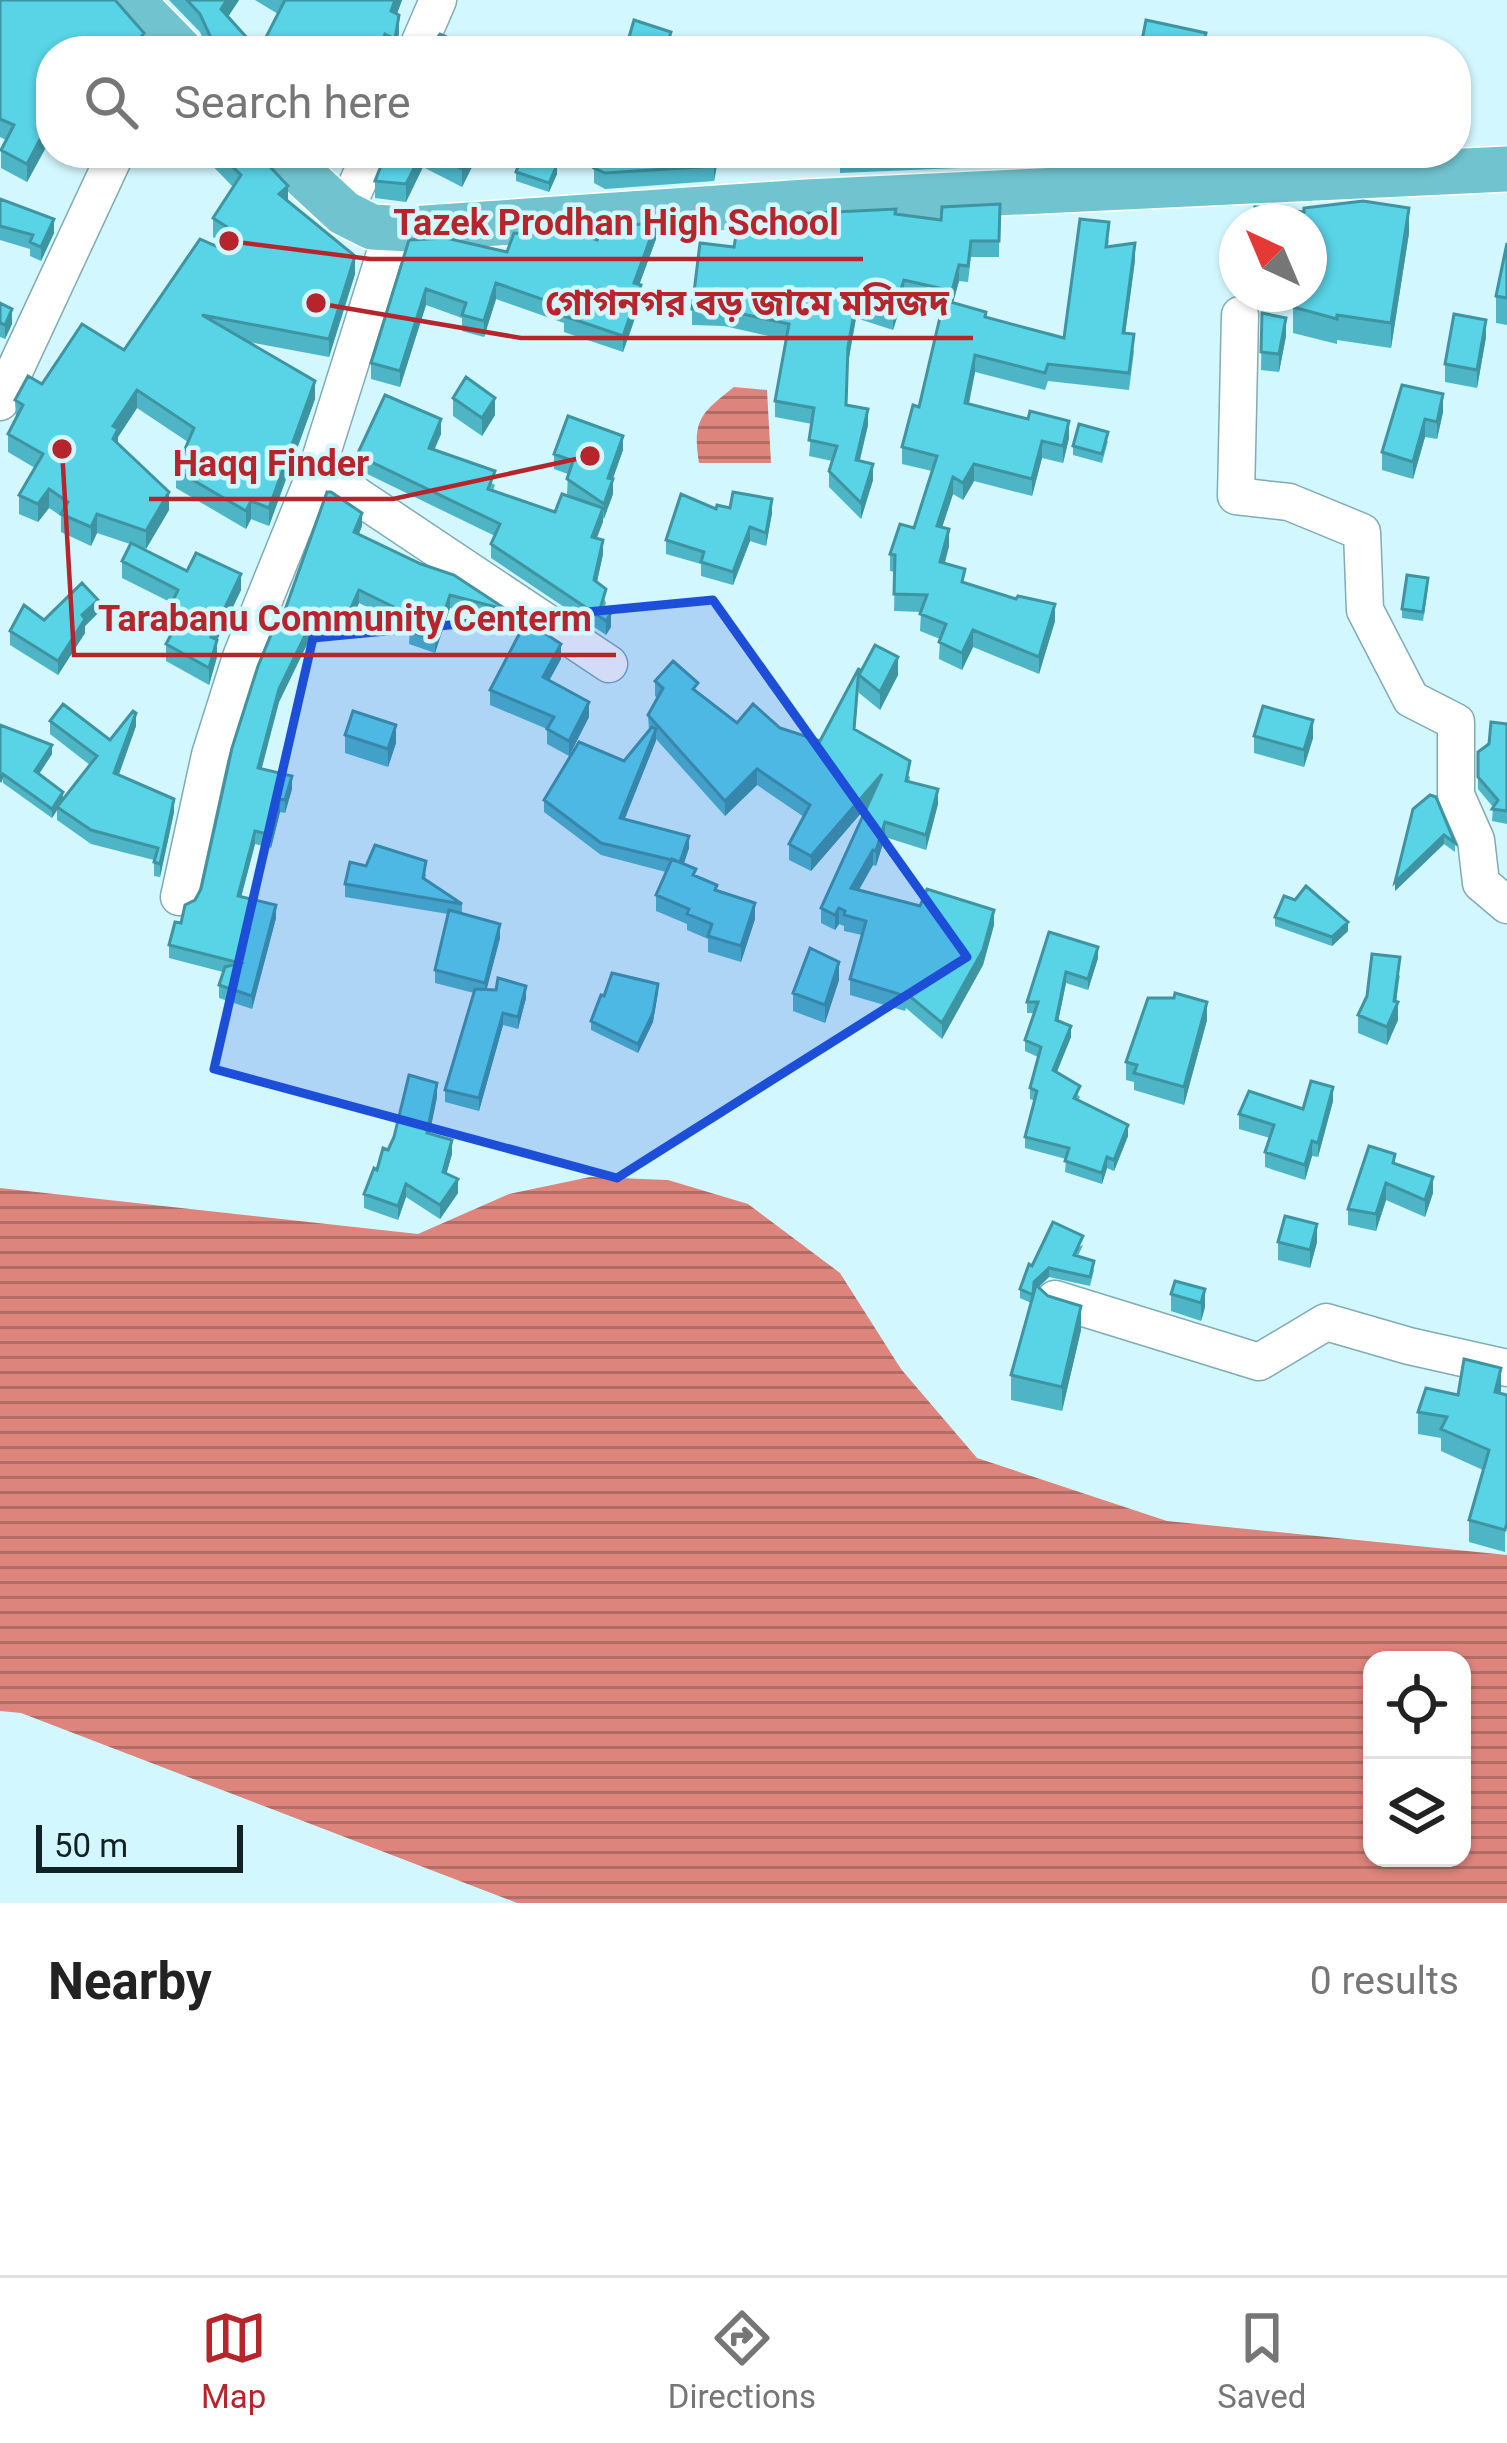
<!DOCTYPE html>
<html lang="en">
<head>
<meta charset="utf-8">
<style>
	:root { --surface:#fff; --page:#f2f2f2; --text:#222; --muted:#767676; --line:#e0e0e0; --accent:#b6252b }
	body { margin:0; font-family:Roboto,"Noto Sans Bengali",sans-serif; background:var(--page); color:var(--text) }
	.controls { position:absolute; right:36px; bottom:36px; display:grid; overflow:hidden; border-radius:24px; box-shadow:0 3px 9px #0004 }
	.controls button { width:108px; height:108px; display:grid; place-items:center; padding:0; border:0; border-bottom:3px solid var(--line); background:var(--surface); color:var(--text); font:60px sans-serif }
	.compass { position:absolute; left:1219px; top:204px; width:108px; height:108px; border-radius:50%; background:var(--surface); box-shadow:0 3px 9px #0004; rotate:316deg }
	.scale { position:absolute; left:36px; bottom:30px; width:207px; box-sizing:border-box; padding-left:12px; border:6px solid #112225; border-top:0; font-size:33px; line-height:42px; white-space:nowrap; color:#112225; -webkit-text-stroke:9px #d3f7fe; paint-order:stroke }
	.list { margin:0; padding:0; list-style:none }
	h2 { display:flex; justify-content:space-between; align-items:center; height:156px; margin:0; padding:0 48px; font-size:51px }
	h2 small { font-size:39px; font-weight:400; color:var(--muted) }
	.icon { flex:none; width:66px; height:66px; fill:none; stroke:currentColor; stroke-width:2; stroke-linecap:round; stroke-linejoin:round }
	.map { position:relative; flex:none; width:1507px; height:1903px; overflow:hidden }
	.search { position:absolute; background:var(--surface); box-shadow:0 3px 9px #0004; left:36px; right:36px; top:36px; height:132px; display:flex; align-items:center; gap:30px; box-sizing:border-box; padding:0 42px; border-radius:48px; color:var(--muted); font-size:45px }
	.sheet { height:372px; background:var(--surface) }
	nav { display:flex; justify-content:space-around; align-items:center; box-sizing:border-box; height:168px; border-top:3px solid var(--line); background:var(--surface); font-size:33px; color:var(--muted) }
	nav a { display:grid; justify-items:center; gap:6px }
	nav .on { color:var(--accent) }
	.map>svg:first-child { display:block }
	.water { fill:url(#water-rules); fill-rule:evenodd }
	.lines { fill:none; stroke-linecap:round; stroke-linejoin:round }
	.minor-casing { stroke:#80abb3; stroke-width:39 }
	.major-casing { stroke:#fff; stroke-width:48 }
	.minor { stroke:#fff; stroke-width:36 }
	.major { stroke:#71c4cf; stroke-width:45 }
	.wall { fill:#4db5c6 }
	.shaded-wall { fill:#3e94a1 }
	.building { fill:#59d3e6; stroke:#3e94a1; stroke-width:3 }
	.marked { fill:#1d4ed8; fill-opacity:0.2; stroke:#1d4ed8; stroke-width:9; stroke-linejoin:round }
	.leader { fill:none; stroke:#b6252b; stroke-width:4.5 }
	.callout-dot { fill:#b6252b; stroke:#d3f7fe; stroke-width:4.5 }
	.callout-label { font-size:36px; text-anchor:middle; font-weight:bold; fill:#b6252b; stroke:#d3f7fe; stroke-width:9; stroke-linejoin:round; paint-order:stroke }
</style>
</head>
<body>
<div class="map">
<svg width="1507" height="1903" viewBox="0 0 1507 1903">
	<defs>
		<pattern id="water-rules" width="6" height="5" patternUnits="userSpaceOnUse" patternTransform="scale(3)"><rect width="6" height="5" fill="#dd847d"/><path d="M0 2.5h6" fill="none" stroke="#b26c66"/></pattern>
	</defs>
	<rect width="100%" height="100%" fill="#d3f7fe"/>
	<path class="water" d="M734,387L767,390L771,463H699C692,420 701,413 734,387Z
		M590,1177L668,1180L748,1204L840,1273L901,1369L977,1458L1167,1521L1507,1555V1903H517L21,1713L0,1711V1188L418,1234L509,1194ZM1372,1660H1462V1858H1372Z"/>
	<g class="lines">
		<g class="minor-casing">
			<path id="minor" d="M416,51L438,0
				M344,213L371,153
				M1240,315L1236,496L1289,502L1362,532L1365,610L1411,699L1456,722V795L1476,840L1481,883L1507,905
				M0,402L116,153
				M317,469L609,664
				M179,897L210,755L241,657L317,469L393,228
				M1055,1299L1259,1362L1326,1322L1409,1346L1507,1368"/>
		</g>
		<g class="major-casing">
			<path id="major" d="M131,0L181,51
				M279,153L344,213L372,227L410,229L806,202L1507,169"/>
		</g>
		<use href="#minor" class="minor"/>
		<use href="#major" class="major"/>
	</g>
	<path class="wall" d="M0,0L144,51H51V138L27,182L1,168V150L6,140L0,137Z
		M169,0H239L228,17L259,51L278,14L255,0H402L397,14L399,33L396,51H199L206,45L200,32Z
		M158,153H186L180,164Z
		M200,153H257L288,201L355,274L329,357L249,342L315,399L269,526L251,519L246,529L176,488V470L188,442L137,408L118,437V443L169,510L146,549L134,545L187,571L241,590L217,640V657L209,685L166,661V644L176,626L170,624V607L172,603L122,578V561L130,544L97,533L91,546L61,532V516L49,508L38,522L19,514V495L35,468L8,452V434L16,419L15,400L42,384L124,350L216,246L219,241L213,237V218L233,187Z
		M386,153H479L462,187L423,167L406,202L375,198V181Z
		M602,153H800L797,166L719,156L714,181L605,189L594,183V168Z
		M840,153H1008L1007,166L840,173Z
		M516,172L557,174L549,192L516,181Z
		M0,199L54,233L41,261L30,256V249L0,240Z
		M1000,204L999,257H971L968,282L959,281L953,302L986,318L1064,338L1109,239L1108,247L1135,260L1125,334L1134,351L1129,390L1048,381L1045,390L975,372L969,404L1069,438L1063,463L1042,458L1032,496L974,481L963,500L953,494L942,527L949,546L945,563L965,583L1055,621L1039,674L973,647L962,670L939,659L940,639L920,631L921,612L894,611L895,572L890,571V554L914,528L932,471L902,464V447L919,407L943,305L904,296L893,330L856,318L848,363L847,405L868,425L860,460L873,480L861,519L829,487V471L832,461L809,456L812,424L775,417V401L786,340L724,326L692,325V309L794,220L896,214L941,220Z
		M1409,233L1391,348L1337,340V344L1293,333V307Z
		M656,239L639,285L641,301L623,352L564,332V323L496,299L484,337L462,331V318L426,305L400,387L371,379V363L409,240L507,252L597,240Z
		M1507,243V325L1496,323V296Z
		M0,303L12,324L5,339L0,337Z
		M1262,313L1286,336L1279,372L1261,370Z
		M1486,337L1477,388L1445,382V364Z
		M1402,385L1443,412L1437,439L1425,437L1413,479L1382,470V452Z
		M453,398L495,415L482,436L453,416Z
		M441,434L434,450L495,485L493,491L555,512L570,496L567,494L568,474L554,469V454L623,450L612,479L613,494L596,538L603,554L597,582L606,603L604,610L611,627L606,635L491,558V544L495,536L357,469V455Z
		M1108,441L1102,463L1073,455V446Z
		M730,508L772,513L766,546L750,541L733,585L701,576V564L666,554V540L716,509Z
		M362,526L359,534L507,610V623L450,608L435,653L409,644L410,628L359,603L347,631L340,628L337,636L314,630L279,702L262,768L292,789L285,813L280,812L271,848L255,844L241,897L276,918L252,1009L219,998V985L223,972L169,958V945L201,889L280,624Z
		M1428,587L1423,621L1402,618V609Z
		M98,613L85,626V633L58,675L10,645V631L44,620Z
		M561,659L549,680L589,717L569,756L547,744V729L490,705V690Z
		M859,675H898L880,710L859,693Z
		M655,681L698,693L737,723L780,728L820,741L859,684L855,730L910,777L909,782L938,804L926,850L885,837L876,866L873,865L859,890L994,925L983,965L942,1039L906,1008L905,1011L850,995V979L862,935L844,931V926L839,924L835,930L821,923V908L867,806L811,871L789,860V844L804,817L757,785L725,816L656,739L625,819L689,848L684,863L696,876L755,919L741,962L708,952V939L687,930V924L656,911V895L666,872L601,855L544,812V800L624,761L649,731L648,715L657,698L655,696Z
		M50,721L110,740L136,726L119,775L174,812L160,877L154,876V860L91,844L57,820V810L52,818L3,783L0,725L52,754L39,774L63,799L90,765L50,734Z
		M1507,724V824L1492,821L1493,807L1478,789V752Z
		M345,735L396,743L388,767L345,753Z
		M1254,736L1313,738L1304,767L1254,753Z
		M1413,809L1455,843V852L1444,844L1395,891Z
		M366,866L426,874L425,880L462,904V914L500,938L486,989L526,998L518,1029L503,1025L479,1111L445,1102V1090L474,993L435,983V970L448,914L345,897V884Z
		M1275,917L1348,931L1332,946L1275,926Z
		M1049,932L1098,958L1088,990L1066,983L1058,1021L1071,1037L1056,1072L1080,1097L1078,1100L1128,1136L1114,1171L1107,1168L1102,1184L1065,1172L1066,1159L1025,1148V1137L1035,1101L1030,1099V1088L1038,1057L1025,1051V1040L1034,1013H1027V1002Z
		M1400,975L1396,1001L1398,1020L1387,1045L1358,1033V1015Z
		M839,980L825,1023L793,1011V993Z
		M658,993L653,1022L638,1053L591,1030V1021L604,996Z
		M1207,1020L1184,1105L1134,1090V1082L1126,1080V1062Z
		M437,1097L429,1134L452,1154L446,1174L458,1193L440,1219L406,1197L398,1220L364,1208V1194L388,1150Z
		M1333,1101L1318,1157L1312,1156L1305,1180L1265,1167V1152L1270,1138L1239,1129V1114L1303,1109Z
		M1395,1164L1433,1193L1425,1217L1386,1200L1376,1231L1348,1225V1209Z
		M1278,1242H1317L1310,1268L1278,1260Z
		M1083,1245L1078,1256L1094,1270L1090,1286L1049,1277L1039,1287L1081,1330L1062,1411L1011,1400V1375L1031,1303L1020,1298V1289L1032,1266Z
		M1205,1289V1307L1201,1321L1171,1311V1294Z
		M1501,1390L1500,1393L1507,1395L1505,1552L1469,1542V1520L1483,1470L1441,1451V1438L1418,1434V1412L1458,1395Z"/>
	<path class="shaded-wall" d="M227,0H239L221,27V9Z
		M395,0H402L391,30V11Z
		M399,15V33L395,51V39Z
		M144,33V51H130Z
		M51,119V138L27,182V164Z
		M422,153H423V167L406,202V184Z
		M470,153H479L462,187V169Z
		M717,153H719L714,181V166Z
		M557,165V174L549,192V183Z
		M288,186V204L279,194Z
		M1409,208V233L1391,348V323Z
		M54,219V233L41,261V247Z
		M656,223V239L634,299V283Z
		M1135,243V260L1123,350V333Z
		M355,256V274L329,357V339Z
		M959,265V281L952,307V291Z
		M904,280V296L893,330V314Z
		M496,283V299L484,337V321Z
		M641,285V301L623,352V336Z
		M426,289V305L400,387V371Z
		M856,302V318L848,363V347Z
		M12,309V324L5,339V325Z
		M1286,318V336L1279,372V354Z
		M1486,320V337L1477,388V370Z
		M975,355V372L965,420V403Z
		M315,381V399L269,526V508Z
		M137,390V408L118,437V447L113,457V426Z
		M1443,394V412L1437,439V422Z
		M495,398V415L482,436V418Z
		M868,409V425L856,475V460Z
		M441,419V434L429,462V448Z
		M1425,419V437L1413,479V462Z
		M1069,421V438L1063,463V446Z
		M623,436V450L608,493V478Z
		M1042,441V458L1032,496V479Z
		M873,464V480L861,519V503Z
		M974,464V481L963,500V483Z
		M953,477V494L937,543V526Z
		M613,479V494L604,519V504Z
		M49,489V508L38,522V504Z
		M169,492V510L146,549V531Z
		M772,499V513L766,546V533Z
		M251,501V519L246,529V511Z
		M603,508V522L592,551V537Z
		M362,513V526L354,545V532Z
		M97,514V533L91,546V527Z
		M750,527V541L733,585V572Z
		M949,529V546L940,579V562Z
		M603,540V554L594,595V580Z
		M241,574V590L211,653V637Z
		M359,590V603L347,631V617Z
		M450,595V608L435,653V640Z
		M98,600V613L85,626V633L58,675V661L82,615Z
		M1055,604V621L1039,674V657Z
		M611,613V627L606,635V621Z
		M314,617V630L279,702L258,781V768L279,689Z
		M973,630V647L962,670V653Z
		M217,640V657L209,685V668Z
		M561,644V659L543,692V677Z
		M898,657V675L880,710V692Z
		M589,702V717L569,756V741Z
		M136,713V726L114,787V773Z
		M1313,720V738L1304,767V750Z
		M396,725V743L388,767V749Z
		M656,729V741L620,830V818Z
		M52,745V754L35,780V771Z
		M757,769V785L725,816V801Z
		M882,774V789L811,871V856Z
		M292,776V789L285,813V800Z
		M938,789V804L926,850V835Z
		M63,792V801L52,818V809Z
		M174,799V812L160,877V864Z
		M280,799V812L271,848V835Z
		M885,822V837L876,866V851Z
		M255,831V844L238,909V896Z
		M1444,835V844L1395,891V882Z
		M689,836V848L680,875V863Z
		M873,850V865L851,903V888Z
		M755,903V919L741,962V946Z
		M276,905V918L252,1009V996Z
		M839,908V924L835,930V915Z
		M994,910V925L983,965L942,1039V1023Z
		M1348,922V931L1332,946V937Z
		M500,924V938L485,996V983Z
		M1098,947V958L1088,990V979Z
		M1400,957L1396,1007L1398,1002V1020L1387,1045V1027L1394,1001Z
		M839,962V980L825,1023V1005Z
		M1066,972V983L1056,1032V1020Z
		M658,984L653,1022L638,1053V1044Z
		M526,986V998L518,1029V1017Z
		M1207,1002V1020L1184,1105V1087Z
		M503,1013V1025L479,1111V1098Z
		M1071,1026V1037L1053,1082V1070Z
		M437,1083V1097L427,1147V1133Z
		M1333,1087V1101L1318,1157V1143Z
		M1128,1125V1136L1114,1171V1160Z
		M452,1140V1154L443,1186V1172Z
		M1312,1141V1156L1305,1180V1165Z
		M1107,1157V1168L1102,1184V1173Z
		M1433,1177V1193L1425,1217V1200Z
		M458,1179V1193L440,1219V1205Z
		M1386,1183V1200L1376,1231V1214Z
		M406,1184V1197L398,1220V1206Z
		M1317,1224V1242L1310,1268V1250Z
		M1049,1268V1277L1034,1291V1282Z
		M1205,1289V1307L1201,1321V1303Z
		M1081,1306V1330L1062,1411V1387Z
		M1501,1368V1390L1495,1414V1392Z"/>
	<path class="building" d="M0,0H115L144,33L130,51H51V119L27,164L1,150L14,125L0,119Z
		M187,0H227L221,9L259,51L285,0H395L391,11L399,15L395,39L385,34L378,51H199L212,40L200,14Z
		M634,20L671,32L665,51H625Z
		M1146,20L1206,33L1202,51H1140Z
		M440,34L451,39L445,51H427Z
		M762,39L799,51H759Z
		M218,153H257L288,186L279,194L355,256L329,339L202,315L315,381L269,508L251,501L246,511L176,470L194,428L137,390L113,426L118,429L113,439L169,492L146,531L97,514L91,527L61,514L68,502L49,489L38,504L19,495L43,454L8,434L23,405L15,400L28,376L42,384L82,324L124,350L200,239L216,246L227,227L213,218L241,175Z
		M386,153H422L406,184L375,181Z
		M430,153H470L462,169Z
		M523,153L557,165L549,183L516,172Z
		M602,153H717L714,166L605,173L594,168Z
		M840,153H966L840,159Z
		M0,199L54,219L41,247L30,242L33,235L0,226Z
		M1363,201L1409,208L1391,323L1337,315V319L1293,307L1295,294H1309V222H1253L1255,207L1304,212V208Z
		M1000,204L999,241H971L968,266L959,265L952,291L904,280L893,314L856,302L848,347L846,405L868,409L856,460L873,464L861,503L829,471L837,446L809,440L814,408L775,401L789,324L724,310L692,309L700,243L734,247L739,218L770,216L794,220L795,214L896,209L895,214L941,220L942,207Z
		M1080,219L1109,222L1106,247L1135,243L1123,333L1134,334L1129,373L1048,364L1045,373L975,355L965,403L1028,419L1030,411L1069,421L1063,446L1042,441L1032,479L974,464L963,483L953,477L937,526L949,529L940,562L965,569L962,582L1016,599L1018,596L1055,604L1039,657L973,630L962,653L939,642L946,624L920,614L927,595L894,594L895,555L890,554L900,524L914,528L937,456L902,447L913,405L919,407L944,300L986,312L985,317L1064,338Z
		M656,223L634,283L641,285L623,336L564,316L567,308L496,283L484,321L462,315L466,303L426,289L400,371L371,363L409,240L446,238L507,252L514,233L546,235L547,231L568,229L597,240L602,227Z
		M1507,243V298L1496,296Z
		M0,303L12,309L5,325L0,323Z
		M1262,313L1286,318L1279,354L1261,352Z
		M1454,314L1486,320L1477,370L1445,364Z
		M466,377L495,398L482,418L453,398Z
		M1402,385L1443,394L1437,422L1425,419L1413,462L1382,452Z
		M385,395L441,419L429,448L495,471L488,489L555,512L562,494L603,508L592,537L603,540L594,580L606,589L600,609L611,613L606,621L491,544L500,524L357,455Z
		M568,416L623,436L608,478L613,479L604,504L567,479L573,461L554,454Z
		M1079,424L1108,432L1102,454L1073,446Z
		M327,492H331L362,513L354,532L421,564L454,575L507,610L450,595L435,640L409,631L414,617L359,590L347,617L340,615L337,623L314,617L279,689L258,768L292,776L285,800L280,799L271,835L255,831L238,896L276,905L252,996L219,985L225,967L240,963L169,945L175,922L181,923L185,905L195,900L201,889L232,748L258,666L276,623L280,624Z
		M733,492L772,499L766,533L750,527L733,572L701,562L704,552L666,540L681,494L716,509L717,505L730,508Z
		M131,543L187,571L196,553L241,574L211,637L217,640L209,668L166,644L183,613L170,607L178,590L122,561Z
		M1407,575L1428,578L1423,612L1402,609Z
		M82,583L98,600L82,615L85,619L58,661L10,631L24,605L44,620Z
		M526,621L561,644L543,677L589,702L569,741L547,729L554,717L490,690Z
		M875,645L898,657L880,692L859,675Z
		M673,661L698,683L693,689L737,723L753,704L780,728L820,741L859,668L854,729L910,761L906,781L938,789L926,835L885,822L876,851L873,850L851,888L920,906L927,889L994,910L983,950L942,1023L906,993L905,996L850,979L866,921L844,915L845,911L839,908L835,915L821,908L882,774L811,856L789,844L810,805L757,769L725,801L648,715L663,688L655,681Z
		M63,704L110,740L133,711L136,713L114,773L174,799L160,864L154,862L158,848L91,830L57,807L97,756L50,721Z
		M1263,706L1313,720L1304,750L1254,736Z
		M353,711L396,725L388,749L345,735Z
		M1491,722L1507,724V811L1492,809L1498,800L1478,777V752L1489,744Z
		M0,725L52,745L35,771L63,792L52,809L3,774L0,782Z
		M652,727L656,729L620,818L689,836L680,862L601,843L544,800L579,742L624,761Z
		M1430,795L1436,797L1455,843L1444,835L1395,882L1413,809Z
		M375,845L426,861L423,878L462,904L345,884L350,862L366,866Z
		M672,859L696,869L693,875L717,885L715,890L755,903L741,946L708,936L712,924L687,914L689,909L656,895Z
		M1306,886L1348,922L1332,937L1275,917L1284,896L1295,900Z
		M449,910L500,924L485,983L435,970Z
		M1049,932L1098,947L1088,979L1066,972L1056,1020L1071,1026L1053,1070L1080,1086L1074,1098L1128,1125L1114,1160L1107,1157L1102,1173L1065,1161L1069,1148L1025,1137L1037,1091L1030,1088L1041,1047L1025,1040L1038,1002H1027Z
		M810,948L839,962L825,1005L793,993Z
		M1372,954L1400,957L1394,1001L1398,1002L1387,1027L1358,1015L1367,996Z
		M612,973L658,984L653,1013L638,1044L591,1021L601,995L604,996Z
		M498,978L526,986L518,1017L503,1013L479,1098L445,1090L475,989L496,990Z
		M1175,993L1207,1002L1184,1087L1134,1073L1137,1065L1126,1062L1148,998H1174Z
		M409,1075L437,1083L427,1133L452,1140L443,1172L458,1179L440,1205L406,1184L398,1206L364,1194L374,1168L377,1170L383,1148L388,1150L394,1137Z
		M1311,1081L1333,1087L1318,1143L1312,1141L1305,1165L1265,1152L1274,1125L1239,1114L1249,1091L1303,1109Z
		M1369,1146L1395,1154L1393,1163L1433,1177L1425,1200L1386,1183L1376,1214L1348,1209Z
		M1285,1216L1317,1224L1310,1250L1278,1242Z
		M1053,1222L1083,1236L1074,1255L1094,1261L1090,1277L1049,1268L1034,1282L1033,1295L1020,1289L1029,1264L1032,1266Z
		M1175,1281L1205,1289L1201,1303L1171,1294Z
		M1036,1285L1048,1296L1081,1306L1062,1387L1011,1375Z
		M1464,1359L1501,1368L1495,1392L1507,1395V1523L1505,1530L1469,1520L1489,1450L1441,1429L1447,1417L1418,1412L1426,1388L1458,1395Z"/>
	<path class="marked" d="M713,600L967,957L617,1178L214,1069L313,638Z"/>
	<path class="leader" d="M229 241L370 259H863M316 303L521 338H973M590 456L393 499H149M62 449L74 655H616"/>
	<g class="callout-dot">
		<circle cx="229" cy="241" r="12"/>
		<circle cx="316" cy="303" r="12"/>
		<circle cx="590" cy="456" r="12"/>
		<circle cx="62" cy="449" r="12"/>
	</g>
	<g class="callout-label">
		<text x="616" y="235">Tazek Prodhan High School</text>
		<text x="747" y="315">গোগনগর বড় জামে মসিজদ</text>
		<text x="271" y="476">Haqq Finder</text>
		<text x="345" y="631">Tarabanu Community Centerm</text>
	</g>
</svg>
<div class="controls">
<button><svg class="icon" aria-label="locate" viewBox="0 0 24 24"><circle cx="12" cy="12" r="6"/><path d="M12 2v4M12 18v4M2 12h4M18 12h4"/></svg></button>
<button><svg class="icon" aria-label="layers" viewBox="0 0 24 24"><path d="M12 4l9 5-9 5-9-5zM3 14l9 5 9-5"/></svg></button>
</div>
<svg class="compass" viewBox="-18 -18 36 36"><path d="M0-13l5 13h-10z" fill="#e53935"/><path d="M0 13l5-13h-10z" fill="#767676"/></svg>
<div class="scale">50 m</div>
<div class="search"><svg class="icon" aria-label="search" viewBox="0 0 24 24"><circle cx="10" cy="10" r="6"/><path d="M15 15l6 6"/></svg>Search here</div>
</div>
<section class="sheet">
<h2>Nearby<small>0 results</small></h2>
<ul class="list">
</ul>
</section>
<nav>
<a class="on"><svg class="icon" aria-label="map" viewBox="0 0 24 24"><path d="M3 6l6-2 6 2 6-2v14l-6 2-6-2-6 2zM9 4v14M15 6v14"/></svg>Map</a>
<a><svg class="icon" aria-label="directions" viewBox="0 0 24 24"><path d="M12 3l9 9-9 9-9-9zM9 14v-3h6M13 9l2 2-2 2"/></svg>Directions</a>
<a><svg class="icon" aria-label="saved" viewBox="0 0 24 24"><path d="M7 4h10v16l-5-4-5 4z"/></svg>Saved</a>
</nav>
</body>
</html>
